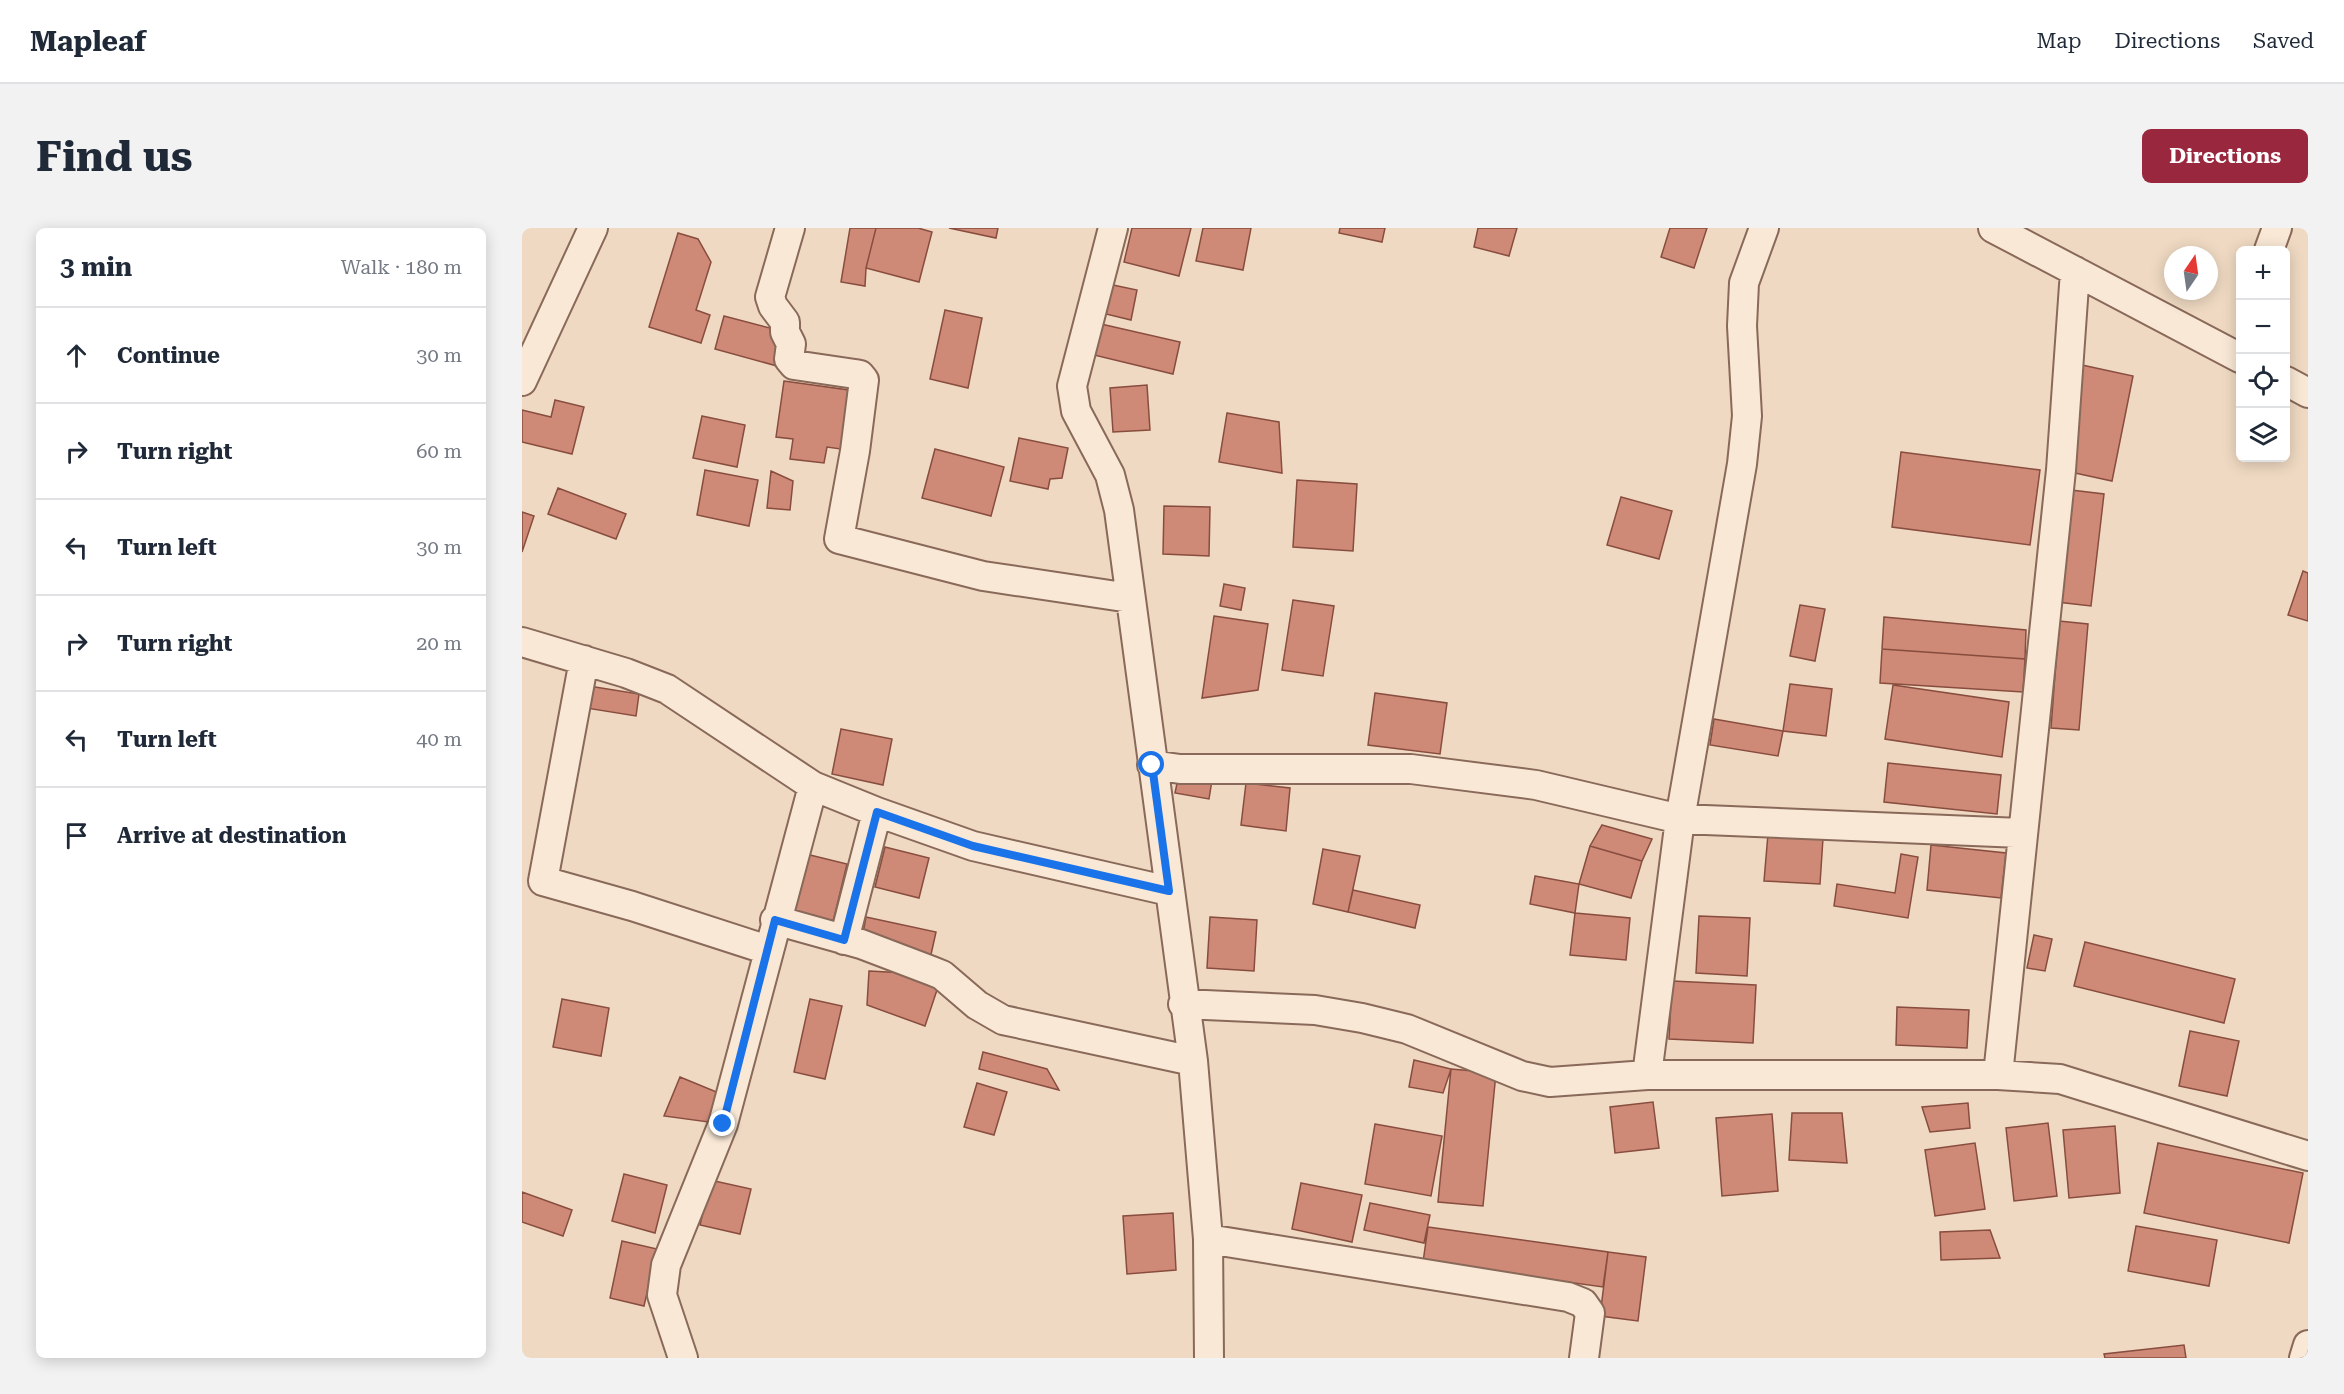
<!DOCTYPE html>
<html lang="en">
<head>
<meta charset="utf-8">
<style>
	:root { --surface:#fff; --page:#f2f2f3; --text:#1f2937; --muted:#747a83; --line:#e0e1e3; --accent:#99273e }
	body { margin:0; font-family:"Roboto Serif",serif; background:var(--page); color:var(--text) }
	.controls { position:absolute; right:18px; top:18px; display:grid; overflow:hidden; border-radius:9px; box-shadow:0 3px 15px #0003 }
	.controls button { width:54px; height:54px; display:grid; place-items:center; padding:0; border:0; border-bottom:2px solid var(--line); background:var(--surface); color:var(--text); font:30px sans-serif }
	.compass { position:absolute; left:1642px; top:18px; width:54px; height:54px; border-radius:50%; background:var(--surface); box-shadow:0 3px 15px #0003; rotate:13deg }
	.stop { position:absolute; width:18px; height:18px; margin:-14px; border:4px solid #1a73e8; border-radius:50%; background:#fff }
	.stop.end { background:#1a73e8; border-color:#fff; box-shadow:0 2px 6px #0008 }
	.list { margin:0; padding:0; list-style:none }
	h2 { display:flex; justify-content:space-between; align-items:center; height:78px; margin:0; padding:0 24px; font-size:26px }
	h2 small { font-size:20px; font-weight:400; color:var(--muted) }
	.list li { display:grid; grid-template-columns:39px 1fr auto; gap:18px; align-items:center; box-sizing:border-box; height:96px; padding:0 24px; border-top:2px solid var(--line) }
	.list b { display:block; font-size:22px; white-space:nowrap }
	.list em { font-size:20px; font-style:normal; color:var(--muted) }
	.icon { flex:none; width:33px; height:33px; fill:none; stroke:currentColor; stroke-width:2; stroke-linecap:round; stroke-linejoin:round }
	.map { position:relative; flex:none; width:1786px; height:1130px; overflow:hidden; border-radius:9px }
	header { display:flex; align-items:center; gap:36px; box-sizing:border-box; height:84px; padding:0 30px; background:var(--surface); border-bottom:2px solid var(--line) }
	header strong { font-size:28px }
	nav { display:flex; gap:33px; margin-inline-start:auto; font-size:21px }
	.intro { display:flex; align-items:center; justify-content:space-between; box-sizing:border-box; height:144px; padding:0 36px }
	h1 { margin:0; font-size:42px }
	.button { padding:15px 27px; border-radius:9px; background:var(--accent); color:#fff; font-size:21px; font-weight:700 }
	main { display:flex; gap:36px; padding:0 36px }
	aside { flex:1; background:var(--surface); border-radius:9px; box-shadow:0 3px 15px #0003 }
	.map>svg:first-child { display:block }
	.building { fill:#ce8a77; stroke:#884d3e; stroke-width:1.5 }
	.lines { fill:none; stroke-linecap:round; stroke-linejoin:round }
	.minor-casing { stroke:#896959; stroke-width:32 }
	.minor { stroke:#f9e8d5; stroke-width:28 }
	.route { stroke:#1a73e8; stroke-width:8 }
</style>
</head>
<body>
<header>
<strong>Mapleaf</strong>
<nav><a>Map</a><a>Directions</a><a>Saved</a></nav>
</header>
<div class="intro"><h1>Find us</h1><a class="button">Directions</a></div>
<main>
<aside>
<h2>3 min<small>Walk · 180 m</small></h2>
<ul class="list">
<li><svg class="icon" aria-label="ahead" viewBox="0 0 24 24"><path d="M12 20V5M6 11l6-6 6 6"/></svg><div><b>Continue</b></div><em>30 m</em></li>
<li><svg class="icon" aria-label="right" viewBox="0 0 24 24"><path d="M7 20v-9h11M14 6l5 5-5 5"/></svg><div><b>Turn right</b></div><em>60 m</em></li>
<li><svg class="icon" aria-label="left" viewBox="0 0 24 24"><path d="M17 20v-9H6M10 6l-5 5 5 5"/></svg><div><b>Turn left</b></div><em>30 m</em></li>
<li><svg class="icon" aria-label="right" viewBox="0 0 24 24"><path d="M7 20v-9h11M14 6l5 5-5 5"/></svg><div><b>Turn right</b></div><em>20 m</em></li>
<li><svg class="icon" aria-label="left" viewBox="0 0 24 24"><path d="M17 20v-9H6M10 6l-5 5 5 5"/></svg><div><b>Turn left</b></div><em>40 m</em></li>
<li><svg class="icon" aria-label="arrive" viewBox="0 0 24 24"><path d="M6 21V4h12l-3 4 3 4H6"/></svg><div><b>Arrive at destination</b></div></li>
</ul>
</aside>
<div class="map">
<svg width="1786" height="1130" viewBox="0 0 1786 1130">
	<rect width="100%" height="100%" fill="#efd9c2"/>
	<path class="building" d="M328,0H354L344,40L343,58L319,54Z
		M354,0H396L410,4L397,54L344,40Z
		M427,0H476L474,10Z
		M610,0H669L657,48L602,34Z
		M681,0H729L721,42L674,33Z
		M818,0H863L860,14L817,5Z
		M956,0H995L987,28L952,19Z
		M1148,0H1185L1172,40L1139,29Z
		M156,5L176,11L189,34L174,82L188,87L179,115L127,99Z
		M591,57L615,62L609,92L584,86Z
		M423,82L460,90L446,160L408,151Z
		M202,88L263,104L255,138L193,121Z
		M579,96L658,114L651,146L572,127Z
		M1560,137L1611,148L1590,253L1539,242Z
		M262,153L341,164L333,223L305,219L302,235L268,231L271,211L254,209Z
		M625,157L628,202L591,204L588,160Z
		M33,172L62,179L50,226L0,214V182L29,189Z
		M705,185L757,194L760,245L697,234Z
		M180,188L223,197L215,239L171,230Z
		M497,210L546,220L540,250L528,251L526,261L488,253Z
		M413,221L482,239L469,288L400,270Z
		M1379,224L1518,242L1508,317L1370,299Z
		M183,242L236,252L227,298L175,287Z
		M249,243L271,253L268,282L245,280Z
		M775,252L835,256L831,323L771,319Z
		M36,260L104,286L94,311L26,286Z
		M1549,262L1582,266L1569,378L1535,374Z
		M1099,269L1150,283L1137,331L1085,317Z
		M642,278L688,279L687,328L641,326Z
		M0,284L12,288L0,324Z
		M1781,343L1786,345V393L1766,387Z
		M702,356L723,360L719,382L698,378Z
		M771,372L812,378L801,448L760,442Z
		M1278,377L1303,381L1293,433L1268,428Z
		M692,388L746,396L736,462L680,470Z
		M1362,389L1504,402L1503,431L1360,421Z
		M1537,393L1566,396L1557,502L1529,500Z
		M1360,421L1503,431L1501,464L1358,455Z
		M1268,456L1310,461L1304,508L1261,503Z
		M1371,457L1487,474L1480,529L1363,511Z
		M67,458L117,466L114,488L64,480Z
		M853,465L925,475L918,526L846,517Z
		M1192,491L1261,503L1256,528L1188,517Z
		M319,501L370,511L361,557L310,546Z
		M1366,535L1479,547L1475,586L1362,574Z
		M658,541L691,546L687,571L653,565Z
		M724,555L768,560L764,603L719,597Z
		M1080,597L1130,611L1120,633L1068,618Z
		M1246,606L1301,610L1298,656L1242,653Z
		M1409,617L1484,625L1479,670L1405,662Z
		M1068,618L1120,633L1109,670L1057,656Z
		M363,619L407,630L397,670L353,659Z
		M801,621L838,628L826,684L791,676Z
		M284,626L325,636L310,698L270,688Z
		M1379,626L1396,629L1386,690L1312,678L1315,656L1373,665Z
		M1013,648L1057,656L1053,685L1008,676Z
		M831,662L898,677L893,700L826,684Z
		M1053,685L1108,690L1104,732L1048,727Z
		M1177,688L1228,690L1225,748L1174,745Z
		M344,689L414,704L408,731L339,716Z
		M688,689L735,692L732,743L685,740Z
		M1512,707L1530,711L1523,743L1505,740Z
		M1563,714L1713,751L1702,795L1552,758Z
		M347,743L420,747L403,798L345,777Z
		M1150,753L1234,757L1231,815L1147,811Z
		M40,771L87,780L79,828L31,819Z
		M288,771L320,778L303,851L272,844Z
		M1375,779L1447,782L1445,820L1374,817Z
		M1668,803L1717,813L1705,868L1657,858Z
		M461,824L525,841L537,862L457,841Z
		M892,832L929,841L921,865L887,859Z
		M929,841L974,845L961,978L916,974Z
		M158,849L197,865L201,896L142,888Z
		M455,855L485,864L472,907L442,899Z
		M1131,874L1137,920L1093,925L1088,879Z
		M1446,875L1448,900L1408,904L1400,879Z
		M1270,885H1320L1325,935L1267,932Z
		M1250,886L1256,963L1200,968L1194,890Z
		M1526,895L1535,968L1492,973L1484,900Z
		M853,896L920,908L909,968L843,956Z
		M1593,898L1598,965L1547,970L1541,902Z
		M1453,915L1463,981L1413,988L1403,922Z
		M1636,915L1781,945L1767,1015L1622,985Z
		M102,946L145,957L133,1005L90,993Z
		M188,952L229,961L218,1006L178,997Z
		M779,955L840,967L830,1014L770,1001Z
		M0,964L50,982L41,1008L0,994Z
		M848,975L908,987L902,1015L842,1002Z
		M651,985L654,1042L605,1046L601,988Z
		M1614,998L1695,1012L1687,1058L1606,1043Z
		M906,999L1086,1024L1081,1059L901,1034Z
		M1468,1002L1478,1030L1419,1032L1418,1004Z
		M100,1013L135,1021L122,1078L88,1070Z
		M1086,1024L1124,1029L1116,1093L1078,1088Z
		M1662,1117L1664,1130H1583L1582,1126Z"/>
	<g class="lines">
		<g class="minor-casing">
			<path id="minor" d="M268,0L248,69L251,78L263,94V104L269,116L267,131L272,137L333,146L338,147L342,152L333,223L317,311L461,348L608,370
				M591,0L550,158L554,183L588,247L597,282L671,833L686,1011L687,1130
				M1471,0L1718,130
				M1747,22L1755,0
				M0,153L71,0
				M1764,153L1786,165
				M0,414L104,445L145,461L291,558L355,584L451,618L647,663
				M62,432L21,653L110,678L246,722
				M630,537L658,541H889L1014,557L1158,591L1499,605
				M253,692L339,716L410,743L420,747L455,777L481,792L671,833
				M322,712L355,584
				M661,776L793,782L840,790L885,801L1000,848L1028,854L1125,847H1476L1538,851L1786,928
				M1125,847L1158,591L1220,236L1225,188L1220,98L1222,55L1242,0
				M1476,847L1539,242L1553,43
				M686,1011L1046,1069L1061,1075L1068,1085L1062,1130
				M161,1130L140,1067L144,1037L201,896L291,558
				M1782,1130L1786,1117"/>
		</g>
		<use href="#minor" class="minor"/>
	</g>
	<g class="lines">
		<path class="route" d="M201,896L253,692L322,712L355,584L451,618L647,663L630,537"/>
	</g>
</svg>
<div class="controls">
<button>+</button>
<button>−</button>
<button><svg class="icon" aria-label="locate" viewBox="0 0 24 24"><circle cx="12" cy="12" r="6"/><path d="M12 2v4M12 18v4M2 12h4M18 12h4"/></svg></button>
<button><svg class="icon" aria-label="layers" viewBox="0 0 24 24"><path d="M12 4l9 5-9 5-9-5zM3 14l9 5 9-5"/></svg></button>
</div>
<svg class="compass" viewBox="-18 -18 36 36"><path d="M0-13l5 13h-10z" fill="#e53935"/><path d="M0 13l5-13h-10z" fill="#747a83"/></svg>
<div class="stop" style="left:630px;top:537px"></div>
<div class="stop end" style="left:201px;top:896px"></div>
</div>
</main>
</body>
</html>
